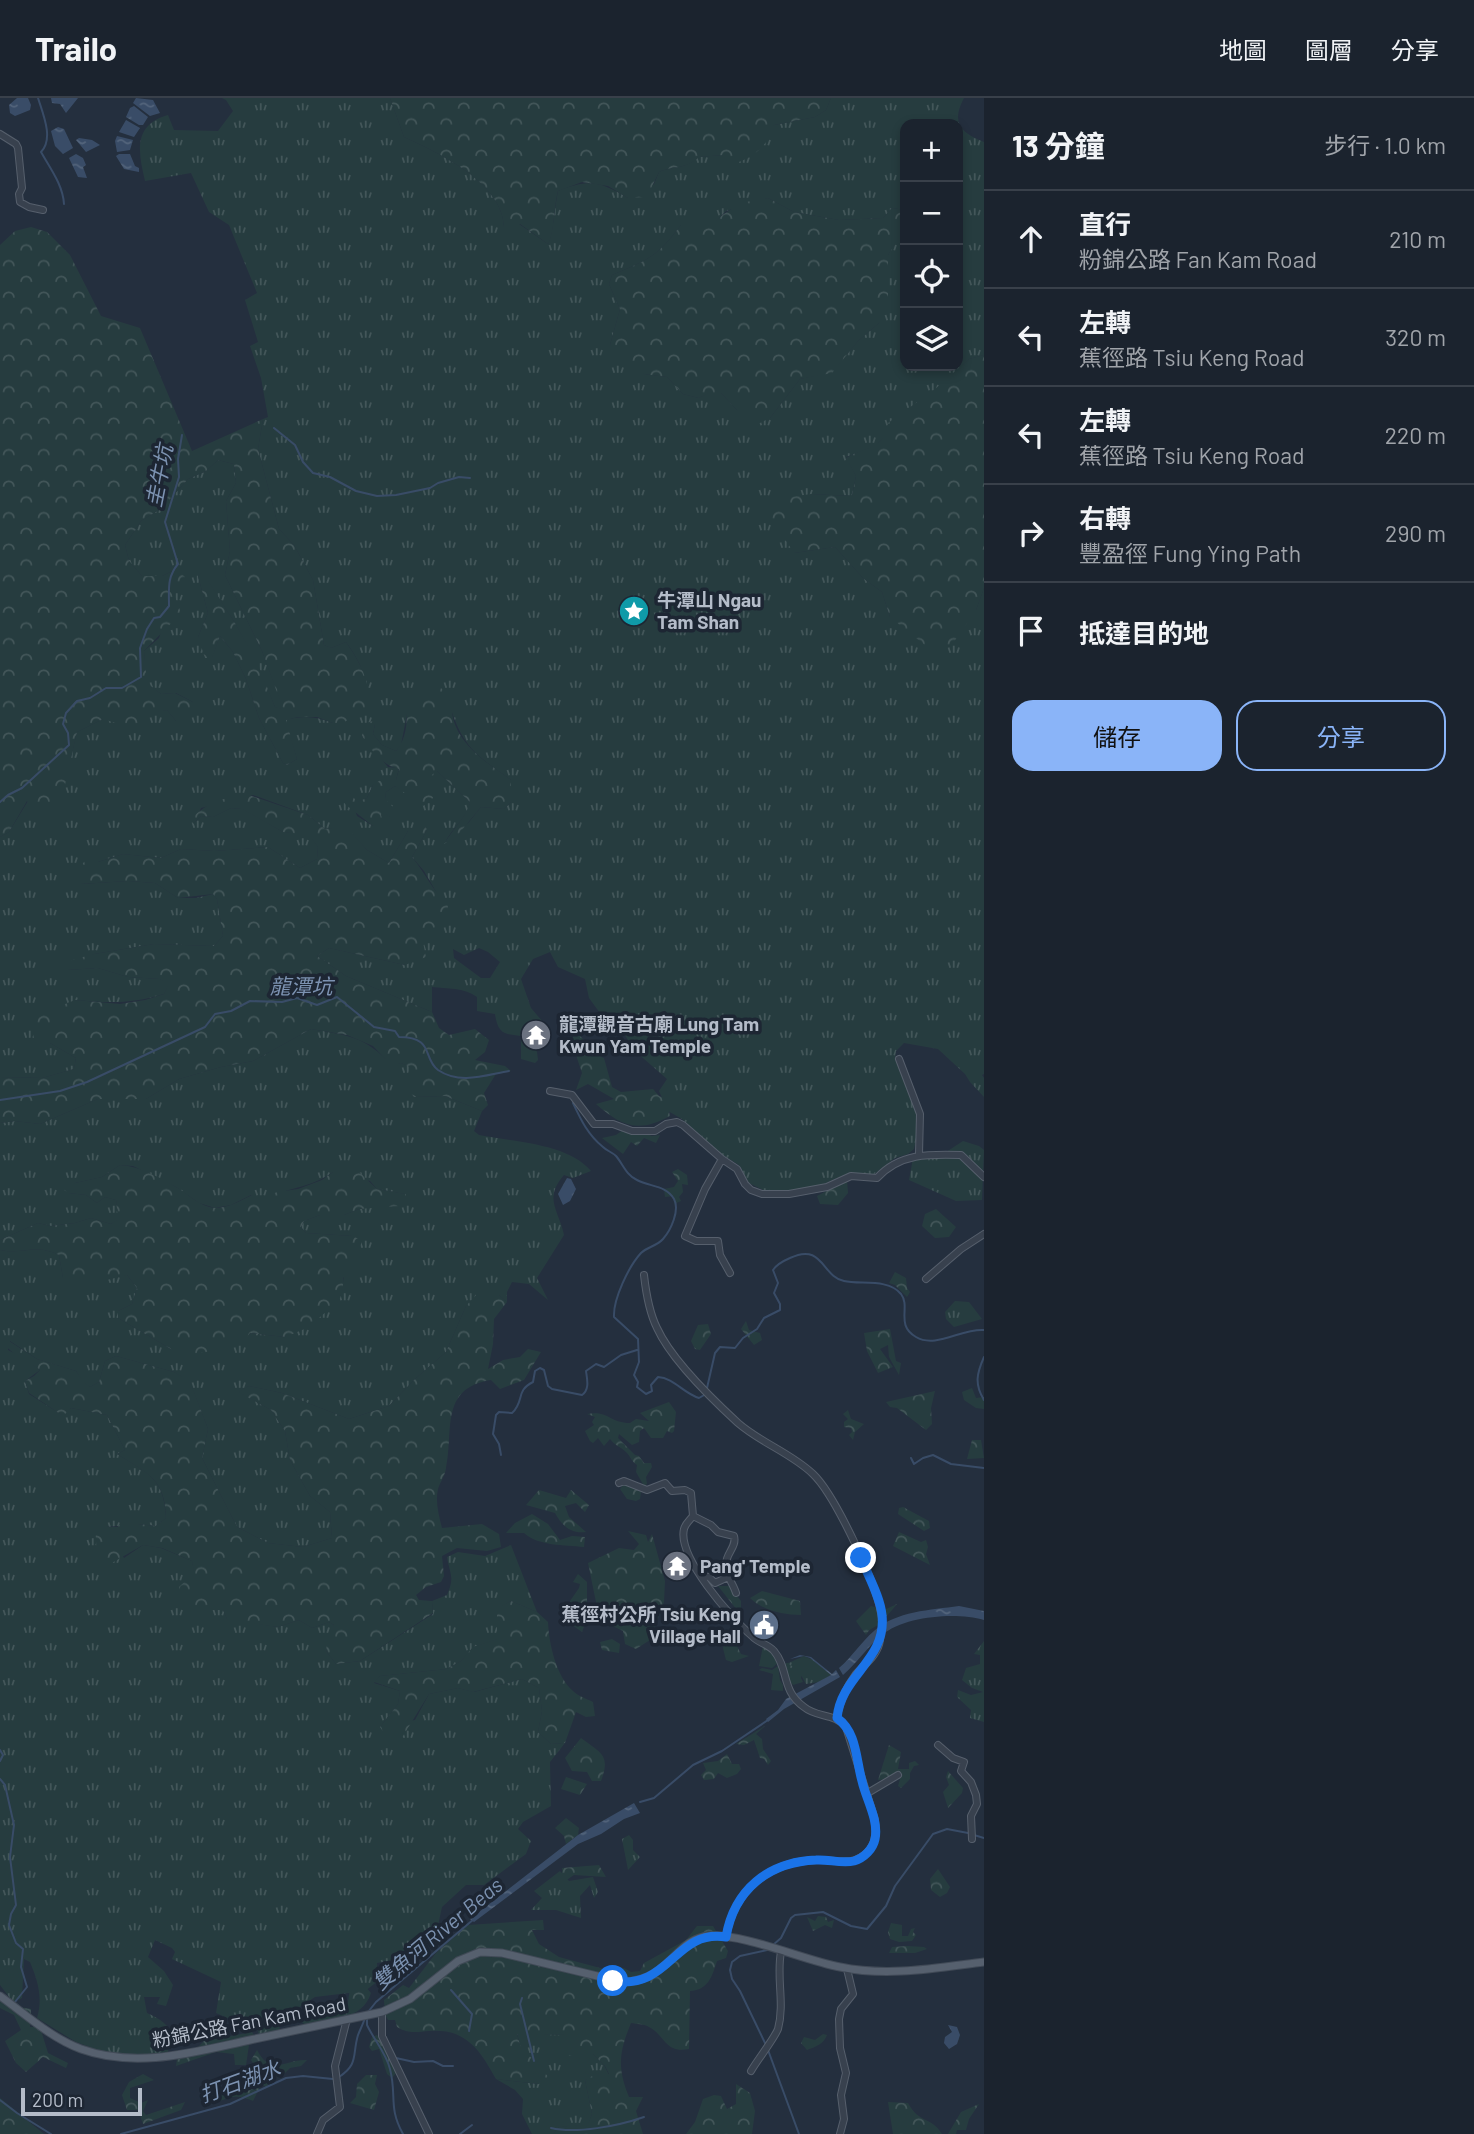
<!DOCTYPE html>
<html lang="zh-TW">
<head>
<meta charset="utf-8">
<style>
	:root { --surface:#1b232e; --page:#242b36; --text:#f1f3f6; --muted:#a0a4aa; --line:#39404a; --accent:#8ab4f8 }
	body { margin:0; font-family:Barlow,"Noto Sans TC",sans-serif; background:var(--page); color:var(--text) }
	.controls { position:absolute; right:21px; top:21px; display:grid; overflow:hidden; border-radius:14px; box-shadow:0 4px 10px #0003 }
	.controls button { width:63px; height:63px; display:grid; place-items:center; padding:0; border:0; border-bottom:2px solid var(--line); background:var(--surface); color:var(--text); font:35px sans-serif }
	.scale { position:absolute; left:21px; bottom:18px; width:121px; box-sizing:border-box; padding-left:7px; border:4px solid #b4bcc9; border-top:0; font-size:19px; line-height:24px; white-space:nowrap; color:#b4bcc9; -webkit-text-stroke:5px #1d2633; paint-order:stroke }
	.stop { position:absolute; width:21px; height:21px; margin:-16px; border:5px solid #1a73e8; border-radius:50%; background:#fff }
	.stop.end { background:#1a73e8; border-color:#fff; box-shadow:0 2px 7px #0008 }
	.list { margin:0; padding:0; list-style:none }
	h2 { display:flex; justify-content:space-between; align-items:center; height:91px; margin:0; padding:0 28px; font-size:30px }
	h2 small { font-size:23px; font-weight:400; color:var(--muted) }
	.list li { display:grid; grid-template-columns:46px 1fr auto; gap:21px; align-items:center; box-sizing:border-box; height:98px; padding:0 28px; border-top:2px solid var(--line) }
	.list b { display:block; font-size:26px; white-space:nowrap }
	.list p { margin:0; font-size:23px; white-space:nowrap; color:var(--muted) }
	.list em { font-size:23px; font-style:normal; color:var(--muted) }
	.actions { display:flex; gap:14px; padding:21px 28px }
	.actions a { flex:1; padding:16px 0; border:2px solid var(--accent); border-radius:21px; text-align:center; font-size:24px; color:var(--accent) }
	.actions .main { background:var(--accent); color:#111 }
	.icon { flex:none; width:38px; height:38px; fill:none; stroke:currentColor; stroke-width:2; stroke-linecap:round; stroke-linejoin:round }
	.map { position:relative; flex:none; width:984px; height:2036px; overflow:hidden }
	header { display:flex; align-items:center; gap:42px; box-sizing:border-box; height:98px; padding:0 35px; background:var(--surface); border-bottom:2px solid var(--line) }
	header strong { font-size:33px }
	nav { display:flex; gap:38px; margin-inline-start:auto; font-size:24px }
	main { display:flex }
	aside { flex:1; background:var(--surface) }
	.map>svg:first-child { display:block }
	.grass { fill:url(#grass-tufts); fill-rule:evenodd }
	.forest { fill:url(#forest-crowns) }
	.water { fill:url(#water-ripples) }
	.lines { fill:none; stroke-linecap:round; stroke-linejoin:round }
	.stream { stroke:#394c67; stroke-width:2 }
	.minor-casing { stroke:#565f6c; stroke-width:8 }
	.major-casing { stroke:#414a57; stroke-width:9 }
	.minor { stroke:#38414e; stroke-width:6 }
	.major { stroke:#56606e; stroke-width:7 }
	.route { stroke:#1a73e8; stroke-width:9 }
	.labels { text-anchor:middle; stroke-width:7; stroke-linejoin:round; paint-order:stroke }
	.poi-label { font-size:19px; font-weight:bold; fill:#b4bcc9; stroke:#1d2633; text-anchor:start }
	.street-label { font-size:19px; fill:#b4bcc9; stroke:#1d2633 }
	.water-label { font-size:21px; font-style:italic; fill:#7c92b1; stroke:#1d2633 }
</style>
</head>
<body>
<header>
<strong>Trailo</strong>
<nav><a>地圖</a><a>圖層</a><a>分享</a></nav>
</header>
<main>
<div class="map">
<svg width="984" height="2036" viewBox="0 0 984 2036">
	<defs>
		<pattern id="grass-tufts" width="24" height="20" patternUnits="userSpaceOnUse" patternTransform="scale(1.75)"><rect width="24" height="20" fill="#263c3f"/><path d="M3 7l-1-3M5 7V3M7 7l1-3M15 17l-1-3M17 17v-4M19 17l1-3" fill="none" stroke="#435659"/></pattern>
		<pattern id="forest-crowns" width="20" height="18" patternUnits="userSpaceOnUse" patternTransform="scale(1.75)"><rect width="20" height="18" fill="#263c3f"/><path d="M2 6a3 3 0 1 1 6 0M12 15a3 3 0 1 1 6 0" fill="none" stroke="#435659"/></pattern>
		<pattern id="water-ripples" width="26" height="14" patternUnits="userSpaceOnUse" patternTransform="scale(1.75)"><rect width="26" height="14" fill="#394c67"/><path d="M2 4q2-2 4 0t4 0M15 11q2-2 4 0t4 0" fill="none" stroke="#53647b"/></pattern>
	</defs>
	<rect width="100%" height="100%" fill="#242f3e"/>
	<path class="grass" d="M222,0H390L404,39C439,55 503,85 504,129L519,126L548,146C553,139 555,106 558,93C589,81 599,83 628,100L654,86L659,74C674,67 686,72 698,59L724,57L774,27L815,19L826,12L831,0H964C951,25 960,34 984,44V257L969,261L875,348L846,359L856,378L852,398L811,396L794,455L835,449L863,480L882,494L890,519L976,512L984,490V976L982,977L984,980V999L970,984L965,976L938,951L904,945L896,953L895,961L918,1015V1033L914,1051L908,1056L895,1060L873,1077L847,1076L821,1087L797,1092H763L749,1085L739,1067L723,1057L682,1021L668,1013L659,993L667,981L635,953L619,928L600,915L589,900L585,881L558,869L550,854L533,861L521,881L531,910L543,924L539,932L528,938L537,954L538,962L535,965L521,961V938C504,936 498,936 495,916L477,913V899C463,889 448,891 432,889V914L346,878L317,858L329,850L405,867C427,840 431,831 438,797L424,773L412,759L427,732L408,733L389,765L367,752L346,729L325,731L308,717L253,697L201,710L194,725L201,718L213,719L231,710L243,711L283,734L309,736L318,749L317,761L300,770L268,749L214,753L181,751L161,760L123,756L98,764L81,786L128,783L155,785L178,800H196L213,796L217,801L223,838L214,848L154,846L94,856L67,872L98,870L128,879L160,881L169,886L164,896C132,906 108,905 75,902L50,945L76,960L74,971L42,980L0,979V739L9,734L28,703L71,659L77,634L103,621L167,612L176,623L193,604L176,595L161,596L146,585L144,553L159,540L174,496L176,471L162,478H142L129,463L125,447L141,423L162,410L188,381L206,373L218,362L234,366L236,385L226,403L230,453L225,477L262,553L284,612L275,609L256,564L235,525L202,474L198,478L208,515L198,539L212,559L220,538L233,554L246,581L259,620L283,665L287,667L297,661L285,622C303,617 316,618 333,625L365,600C369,579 358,561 346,544L331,550L324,547L313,482L294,447L279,431L258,351L263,321L268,319L261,280L250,248L258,244L245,202L257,195L229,127L209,114L191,75L145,83C138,53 133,27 168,17L174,32L218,33L233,13L226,2ZM905,26H958V268H905V128L888,157L879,225L858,243L832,274L800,281L770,320L737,312L721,295H708L699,300L683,296L667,279L644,276L610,247L620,211L609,186L612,177C648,162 657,159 681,127H712L726,113L768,100L794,114L839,122L883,120L892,110L905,112ZM451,611C463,650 479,659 511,682V704L504,711L481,709L469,724L445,745C451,731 468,719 470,704L436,672L405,694L395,688L386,694L385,701L390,719L382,713L373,728L357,718L348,692L356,705L367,700L373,687L396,682L399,670L388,669L362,638L375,626L373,636L382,647L396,653L401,647L407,616ZM479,850L488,854L500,864L490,880H481L454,860L453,851L464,857Z
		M311,931C350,938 364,938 392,967L401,965L411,969L414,999L445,998L482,1013L474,1033L479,1037C513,1044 568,1045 591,1073L573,1080L564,1077C543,1101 559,1112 564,1137L537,1180L548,1202L529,1186L512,1184L507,1194V1204L499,1197L466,1208L446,1254L415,1281L389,1308L349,1321L282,1295L249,1288L239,1294L271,1312L285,1333L290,1362L310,1398L330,1414L332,1440L303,1449L268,1445L237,1429L202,1360L208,1331L190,1284L174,1274L116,1258L105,1263L99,1284L90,1289L83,1284L76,1273L37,1261L10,1243L8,1252L22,1259L40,1272L25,1283L29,1296L62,1317L71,1310L107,1317L125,1352L117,1356C149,1376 164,1380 166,1420L156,1428L138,1426L106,1429L124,1460L143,1447L161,1450L192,1463L202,1512H223L227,1521L278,1529L299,1522L312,1530L329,1524L334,1527L326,1553L336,1566L360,1563L433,1516L432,1503L447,1497C455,1479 450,1477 447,1459L458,1454L485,1458L511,1447L537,1514L511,1503L497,1511L498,1541L474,1549L461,1563L447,1571L380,1578L374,1585L400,1593L398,1606L380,1629L415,1622L429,1596L458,1590L474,1594L522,1581L539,1590L542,1613L538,1634L551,1646L565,1645L550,1664L551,1708L523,1724L518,1731L531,1743L526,1756L484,1787H466L442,1809L437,1832L399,1861L377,1865L378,1883L365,1893L315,1899L278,1923L281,1935L260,1939L258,1933L216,1915L221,1884L172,1861L175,1854L172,1850L155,1842L148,1859L164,1873L173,1887L166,1908L157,1906L160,1899H144L147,1915C169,1925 176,1933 167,1956L112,1957L76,1944L37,1920C43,1900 38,1883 30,1864L24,1861L22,1900L13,1904L0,1887V1152C22,1157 35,1145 59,1157L63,1180L127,1177L137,1190L132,1206L118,1213V1220L171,1251L249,1235L285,1239L343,1192C342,1174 350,1156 353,1138L306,1135L301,1129L304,1123L320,1117H344L359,1111L378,1108L405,1096L377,1091L370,1083L333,1074C311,1090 285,1090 262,1102L251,1097L231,1107L215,1110L199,1105L176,1089L133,1068L120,1067L102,1079L75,1085L69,1095L86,1097L97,1105L105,1099L116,1102L119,1121L111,1126L91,1120L75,1125L51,1128L38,1125L0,1142V1025L15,1023L40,1026L98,1001H146L179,981L221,969L253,963Z
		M963,1043L979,1048L984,1052L982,1102L956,1103L909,1082L913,1060H937Z
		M955,1203L969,1204L982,1221L954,1229L946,1221L945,1214Z
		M984,1543V1624L970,1620L971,1612L957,1599L958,1592L971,1597L983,1594L972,1590L962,1582L966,1570L980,1566V1557L974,1556Z
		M763,1548L773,1555L778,1565L772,1570L759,1568Z
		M804,1558L815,1563L831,1577L819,1584L806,1586L798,1572L786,1566Z
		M778,1568L780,1582L783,1587V1593L771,1592L773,1576L759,1572L762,1570L772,1572Z
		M629,1737L633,1742V1752L640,1759L628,1772L622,1741Z
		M560,1773L569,1783L593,1779L598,1794L594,1800L590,1787L580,1798L581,1820L556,1812H531L542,1800L534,1793Z
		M517,1935L566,1937L593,1956L604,1967L609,1977L585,1982L592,2016L588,2027L559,2029L553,2036H532L522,2016L523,2001L515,1992L496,1981L539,1986L520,1947Z"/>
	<path class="forest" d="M390,0H831L826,12L815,19L774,27C769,47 753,60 733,66L724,57L699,59C686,72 674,67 659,74L647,99L628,100L608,88L582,84L558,93C554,107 554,138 548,146L520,126L508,134L504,129C503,85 439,55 404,39Z
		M768,100L794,114L839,122L883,120L892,110L905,112V130L888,157V210L879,225L858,243L832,275L800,281L770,320L758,326L737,312L721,295H709L699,300L683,296L667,279L644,276L614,265L610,247L620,211L609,186L612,177C648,162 657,159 681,127H711C731,109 742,103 768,100Z
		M31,129L47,134L70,157L101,218L140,230L192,353L263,321L258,351L279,431L294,447L313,482L324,547L331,550L346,544C355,557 363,570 367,586C368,594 365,600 369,608L343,625H333L317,619H298L286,622L297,661L287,667L283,665L259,620L246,581L233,554L220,538L212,560H205L198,539L208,515L198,478L202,473L235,525L257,564L275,609L283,611L262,553L225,477L230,453L226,403L236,385L234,366L218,362L206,373L188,381L162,410L141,423L125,447L129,463L142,478H162L176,471L185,479L174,496L181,515L144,553L147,585L161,596L175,595L193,604L186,625L176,623L167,612L148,616L144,634L103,621L77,634L59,713L35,714L27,703L9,734L0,739V147L15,133Z
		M984,257V490L976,512L951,548L942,552L926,548L890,519L882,494L863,480L835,449L794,455L766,412L770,402L811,396L852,398L856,378L846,360C865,348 885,352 888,325L934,292L969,261Z
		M441,590L452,602C448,640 483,662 511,682V704L504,711L481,709L457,738L444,746C451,734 468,716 470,704L437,673L428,680L433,700L423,708L395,688L386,694L385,701L393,709L390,719L382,714L381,717L383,724L373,728L346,707L336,692L341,686L348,692L357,704L367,700L373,687L385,679L396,682L399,671C381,667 372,652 362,638L364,626L373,623L375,626L373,636L382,647L396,653C406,642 409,621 405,607L417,595Z
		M246,696L308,717L325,731L346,728L367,752L389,765L408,733L424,725L427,732L412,759C425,775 433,793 448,807L446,828L431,830L423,844L426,859L405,867L329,850L317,858L346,878L432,914L439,930L449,937L475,931L489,942L485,954L475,962L505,968L511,973L496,976L484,995L488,1007L482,1013L445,998L414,999L405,988L410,969L401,965L392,968L373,948L347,937L311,931L253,963L221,969L179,981L146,1001H98L40,1026L15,1023L0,1025V979L42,980L74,971L76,960L50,945L34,940L30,925L53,911L75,902L120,906L145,902L164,896L168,887L160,881L128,879L98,870L67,872L61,865L94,856L154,846L214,848L223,838L217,801L213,796L178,800L155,785L128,783L80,786L72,777L85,763L98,764L123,756L161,760L181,751L214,753L268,749L300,770L317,761L318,749L309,737L283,734L242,711L231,710L213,719L201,718L193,726L192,720C206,705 226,699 246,696Z
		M576,934L601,959L604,960L612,989L621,994L653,991L659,998L666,1001L670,1018C639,1035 622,1029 596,1006L614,1001L588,986L576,992L582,975L576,957L567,948Z
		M627,1029L652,1038L660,1037L656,1045L644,1040L637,1048L631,1044L623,1056L602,1040L616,1037Z
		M120,1067C139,1068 159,1079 176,1089C188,1096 200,1109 215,1110C228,1110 240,1103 252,1097L262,1101L277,1094L298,1091L322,1082L333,1074L343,1073L360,1075L377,1091L406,1096V1102L399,1108L359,1111L344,1117H320L304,1123L301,1129L306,1135L353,1138L362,1143L359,1152L350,1158L354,1170L343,1180V1192L339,1203L307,1230L285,1239L250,1235L240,1247L196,1256L171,1251L118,1220V1213L132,1206L137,1190L127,1177L87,1187L69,1188L63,1180L59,1157C35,1145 22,1157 0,1152V1142L38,1125L51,1128L75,1125L91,1120L111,1126L118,1121L116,1102L105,1099L97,1105L86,1097L69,1095L64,1092L75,1085L102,1079Z
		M678,1071L687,1077L688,1087L682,1086L683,1094L679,1099L681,1103L674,1106V1098L665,1099L664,1091L674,1089L678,1083L672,1074Z
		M847,1082L848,1095L838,1107L820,1106L817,1098Z
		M936,1111L956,1129L949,1139L935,1140L922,1128L925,1116Z
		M895,1174L906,1180L907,1190L910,1194L907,1199L895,1187L889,1185Z
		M478,1195L499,1197L507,1204L494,1221L493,1246L488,1271L503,1262L520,1259L528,1251L541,1254L524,1282L500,1291L491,1282C439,1290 454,1333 446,1370C445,1378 440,1384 438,1391C435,1404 439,1418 442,1430L482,1426L499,1436L501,1449L487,1453L457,1450L442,1458L444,1478L441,1484L426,1489L416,1497L419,1502L432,1503L433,1515L360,1563L336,1566L326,1553L328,1537L334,1527L329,1524L312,1530L299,1522L278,1529L248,1525L236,1528L227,1521L223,1512H202L183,1504L179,1489L194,1475L192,1463L162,1450L143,1447L110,1466L97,1463L95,1422L101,1420L107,1429H117L128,1420L138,1426L156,1428L166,1420C165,1380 148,1376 117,1356L125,1352L107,1317L71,1310L63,1318L29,1295L25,1283L34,1278L40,1272C28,1263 11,1257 3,1244L9,1243L37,1261L76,1273L83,1283L90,1289L99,1284L105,1263L116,1258L174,1274L190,1283L208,1331L202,1360L237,1429L268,1445L303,1449L332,1440L330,1414L310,1398L290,1362L285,1333L271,1312L238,1294L249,1288L282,1295L349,1321L389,1308L415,1281L446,1254L466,1208Z
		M746,1223L749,1232L760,1235L762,1242L754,1247L741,1231Z
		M708,1226L711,1236L700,1252L695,1251L691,1243L698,1227Z
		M890,1231L896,1263L901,1265L899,1277L889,1259L888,1247L880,1251L893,1269L878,1275L867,1253L864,1235Z
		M972,1290L976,1300L984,1299V1311L976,1310L964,1302L962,1294Z
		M935,1293L931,1310L932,1326L926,1332L897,1310L890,1309L886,1304Z
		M669,1304L676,1314L674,1333L672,1335L667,1333L663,1340H651L644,1330L640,1333L639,1344L632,1347L619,1336L618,1340L635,1357L639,1358L644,1365H651L652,1369L646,1379L647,1386L644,1388L636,1374L637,1367C631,1363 631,1359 626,1354C621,1349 615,1348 610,1341L604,1348L598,1340L593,1345L590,1343L585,1333L594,1327L592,1324L595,1319L587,1316C609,1312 609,1325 630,1325L636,1321L649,1323L640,1315Z
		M848,1312L851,1321L864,1326L855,1334L853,1342L849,1337L852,1334L851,1330L844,1329V1324L848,1321L843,1316Z
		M972,1342H981L984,1360L967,1361Z
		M625,1385L641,1394L640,1401L636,1403L627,1401L620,1391Z
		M539,1392L566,1400L571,1392L589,1407L585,1414L576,1405L565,1408L569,1419L586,1434C571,1436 562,1428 555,1415L526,1407Z
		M903,1409L929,1423L930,1430L924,1433L898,1416L899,1410Z
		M532,1416L548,1426L560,1442L572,1438L585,1439L584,1449C565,1447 538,1448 524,1435H506L515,1425Z
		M628,1433L646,1437L648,1444L652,1436L665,1483L664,1504L650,1542L636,1551L625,1546L623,1533L594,1519L596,1504L588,1465L619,1450L634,1452L639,1446Z
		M899,1434L921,1444L926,1442L928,1449L926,1456L930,1467L893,1448Z
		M578,1476L587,1484V1521L582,1534L568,1524L570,1503L579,1490L580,1486L573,1484Z
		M718,1488H729L741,1503V1517Z
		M762,1493L800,1503L801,1517C783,1517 762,1512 750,1500Z
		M511,1503L537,1514L548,1524C549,1546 556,1578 573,1593C578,1598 587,1601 593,1604L595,1618L586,1619L576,1614L565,1645L551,1646L538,1634L542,1613L539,1590L522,1581L473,1594L458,1590L429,1596L403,1638L387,1639L380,1629L398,1606L400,1593L374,1584L380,1578L447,1571L461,1563L473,1549L497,1541V1510Z
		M897,1506C892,1513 885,1519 880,1525C874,1531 870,1529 866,1537L856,1523L871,1508L884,1512Z
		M729,1533L741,1556L749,1558L732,1564L726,1562L723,1550Z
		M612,1541L620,1546L619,1555L602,1552L600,1544Z
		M787,1565L802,1574L801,1580L803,1584L793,1587L786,1579L787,1571L783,1566Z
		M765,1628L756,1636L762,1641L763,1651L771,1663L768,1667L764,1661L760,1660L754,1642L744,1647L736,1646Z
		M581,1640C601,1655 611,1657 601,1683H592L587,1674L572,1673L565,1660Z
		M889,1647L901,1654L898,1671H909V1665L915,1663L919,1667L914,1668L910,1675V1681L901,1690L898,1688L900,1681L878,1682Z
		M727,1656L732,1666H739L741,1671L737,1676L727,1680L718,1675L714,1681L704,1682L701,1677L706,1672L703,1665L718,1663Z
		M948,1673L963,1690L962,1695L948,1710L943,1694L949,1687L946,1679Z
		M566,1679L587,1686L580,1697L561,1691Z
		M566,1720L579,1730L578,1737L566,1746L564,1738L555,1730Z
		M599,1767L606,1779L574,1777L562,1785V1770Z
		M938,1771L950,1789L947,1795L940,1799L931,1792L930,1781Z
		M818,1818L826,1819L828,1824L834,1822L832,1830L825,1827L813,1833L807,1819L815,1823Z
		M543,1822L544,1832H532L539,1846L559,1859L604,1871L624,1870L631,1874L640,1873L644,1865L686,1842L697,1828H713L728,1853L726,1860L717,1863C712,1879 708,1892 690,1893L689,1951C665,1956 665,1937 649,1929C645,1926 636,1926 631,1925C619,1954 617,1970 629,1999H643L636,2013L643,2036H553L559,2029L588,2026L592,2016L585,1982L596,1976H609L605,1968L593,1956L569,1958L566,1937L517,1936L520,1947L551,1982L539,1986L496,1981C480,1952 466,1930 429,1933C417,1934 408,1936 397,1929L395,1922H388L385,1916L384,1902L403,1887L409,1890L436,1855L468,1827Z
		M891,1825L902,1827V1838H908L911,1831L915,1830L913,1834L916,1837L912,1843L899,1844L890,1841L888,1834Z
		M907,1848L924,1849L927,1851L915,1855H889L892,1849Z
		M363,1886L371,1895C362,1923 329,1922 305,1927L302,1924L317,1917L347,1911L350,1890Z
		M0,1900L4,1906L31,1911L30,1929H40L48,1955L68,1965L66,1970L43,1959L26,1974L16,1965L5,1943L21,1932L14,1917L0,1910Z
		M252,1934L255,1939L249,1947L246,1967H235L234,1956L216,1954L176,1968L178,1953L197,1950L204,1943Z
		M823,1936L827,1937C824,1946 815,1949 807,1952L801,1945L804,1939L815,1942Z
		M377,1937L387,1955L394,1960L389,1962L391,1964L395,1963L393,1971L397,1974L392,1980L387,1976L379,1951L372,1953L369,1949L372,1939Z
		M257,1952C271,1979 286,1961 307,1962L301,1968L290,1970L280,1980L273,1978L266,1989L253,1981L255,1968L251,1962Z
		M143,1976L154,1982L130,1990V2000L141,2005L148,2002L143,2013L146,2017L185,2004L181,2012L143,2026L138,2012H127L122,1997L129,1984Z
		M366,1977H377L375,1986L379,1994L374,2012L350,2005L356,1999L357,1986Z
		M736,1986L750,1995L755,2013L752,2036H686L695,2024L703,2001L714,1997L721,1998L727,2011L736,2006Z
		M253,1987L260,1989L253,2003C228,1993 228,2004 207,2006L210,1997Z
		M0,2000L44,2036H0Z
		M888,2004L908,2005C919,2026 931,2018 942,2036H893Z
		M979,2006L969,2021L966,2032H957L956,2036H948L961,2014Z"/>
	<path class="water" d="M17,0H28L31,7L30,12L15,18L10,15L9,7Z
		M51,0H78L66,15L60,6L52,5Z
		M136,0L153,2L160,15L150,18L133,5Z
		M134,8L148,19L143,27H139L126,19L130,10Z
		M126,22L140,30L134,39L119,34Z
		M58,29L64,31L73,50L63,56L55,48L51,33Z
		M117,38L133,42L130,52L117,54L115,43Z
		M79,40L92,42L100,47L86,54L76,42Z
		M76,56L83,60L86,67L83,69L87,80L78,79L69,60Z
		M119,56H130L135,68L139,70V74L124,71L116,58Z
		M567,1080L571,1081L576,1091L570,1103L563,1107L558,1096Z
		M959,1508L984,1513V1522C956,1514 905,1518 882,1537C868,1548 858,1564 843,1577L839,1570C852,1559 861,1544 874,1533C896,1513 931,1512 959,1508Z
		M800,1557L811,1559L832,1576L836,1572L840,1579L784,1611L768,1624L766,1621L778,1612L786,1601L831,1577L810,1560L804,1558L790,1561Z
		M634,1705L640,1715L624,1721L601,1736L578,1746L474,1824L470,1821L578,1737Z
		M948,1927L957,1929L960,1937L957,1946L949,1951L944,1945L945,1939L952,1934Z"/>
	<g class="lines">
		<path class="stream" d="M38,0C43,16 54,41 41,54C50,70 63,87 64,106
			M274,330L295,347L303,364L313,375L330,379L356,393L377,398L396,397L430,390L438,385L459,379L470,380
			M0,704L8,697L22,690L69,647L68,635L63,626L66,615L77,603L90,600L106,590H122L141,579L140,550L147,531L154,520L160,519L169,508C169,491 167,479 178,466L165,424L179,379L178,361L182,337
			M0,1002L60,993L87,984L205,929L215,916L231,913L250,903L282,904L297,900L317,907L337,899L374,929L395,933L399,939C435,939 422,960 438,972C460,987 486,977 509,973
			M573,1005C581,1022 588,1037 603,1049C607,1053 612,1054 616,1058C623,1066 626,1077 637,1082C650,1089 666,1087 674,1101C680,1112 671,1132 663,1141C657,1148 647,1149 641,1155C629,1168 613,1201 614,1219L638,1241L639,1264L634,1277L638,1284L637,1289L646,1296L652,1293L651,1287L658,1279C674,1280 683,1295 699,1300L706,1296
			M984,1259C977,1275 974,1286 984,1302
			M707,1290L715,1255L720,1249L735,1250L743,1240L757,1231L764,1220L780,1212V1206L774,1195L778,1185L773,1172C777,1166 783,1163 790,1160C823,1144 822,1179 844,1183C860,1187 888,1180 901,1196C911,1209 895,1227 916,1239C936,1251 962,1230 984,1232
			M501,1357L499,1346L493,1336L496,1317L499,1314L512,1315C525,1303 515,1293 533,1284L535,1273L540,1270L544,1272L548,1288L552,1291L582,1297C590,1291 587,1281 586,1273L596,1266L604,1269L621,1257L637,1252
			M911,1360L914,1366L923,1360L933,1357L951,1366L984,1370
			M0,1652L3,1657L0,1663
			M0,1681L5,1687L14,1727L10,1759L16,1807L11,1816L9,1827L16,1845L23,1851L21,1869L27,1889L15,1904
			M640,1704L654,1700L693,1667L722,1653L768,1622
			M974,1737L984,1740
			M773,1847L781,1840L791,1820L795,1817L823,1814L851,1828L867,1831L886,1808L895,1788L933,1736L947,1731L968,1735
			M451,1892L472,1916L469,1933
			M522,1900L520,1906L534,1963
			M368,1914L376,1904L474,1821
			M367,1920V1927C374,1942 386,1955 390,1971C397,1998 388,2009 403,2036
			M766,1947L740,1893L732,1881L730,1872L732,1864L740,1858L767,1852
			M768,1952L799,2036
			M396,1960L414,1964L433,1963L443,1968H453
			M339,1979C359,1966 352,1957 358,1937C360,1932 363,1926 365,1920
			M0,2002L17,2015L51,2036
			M551,2030C576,2036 618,2028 644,2019
			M121,2036L230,2006L286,1980L303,1978L333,1981
			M460,2036L472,2027"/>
		<g class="minor-casing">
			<path id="minor" d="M0,36L16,46L18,50L22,90L19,96L20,104L29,109L43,112
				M899,961L920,1016L919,1056
				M550,993L572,997L594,1026H613L632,1033H655L666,1026L677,1024L683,1027L722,1061L737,1071L745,1086L751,1092L762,1096H789L827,1089L851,1078L877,1080C900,1055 929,1056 961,1057L984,1079
				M722,1061L705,1091L685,1138L696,1143H718L720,1157L730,1175
				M644,1177C646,1195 649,1214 657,1230C671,1261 713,1302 738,1325C761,1345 791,1355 813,1376C835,1397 876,1485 881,1515C883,1523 882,1533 880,1542C878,1557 866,1565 856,1576C847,1588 839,1605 837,1620
				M926,1181L961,1151L984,1136
				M619,1385L624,1383L647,1392L665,1385L672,1393L685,1392L691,1395L693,1418C690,1422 685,1426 684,1431C677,1459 731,1520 752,1538C758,1545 768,1546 774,1553C789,1571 781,1593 804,1609C817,1620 835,1615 846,1629L875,1722C877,1740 874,1755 855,1762C843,1766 830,1761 817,1762C770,1763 734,1792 726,1839
				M693,1418L711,1427L718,1434L734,1438C737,1449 726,1455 726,1466C725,1477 733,1485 736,1495
				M702,1478L709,1479L715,1485L728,1479
				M938,1647L953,1660L964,1664L961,1673L971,1684L976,1697L977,1706L971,1718L972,1741
				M866,1696L898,1677
				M382,1914V1938L429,2036
				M751,1973C758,1961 774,1941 778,1931C785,1905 776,1879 781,1854
				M317,2036L323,2022L340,2009L335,1968L347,1921
				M840,2036L844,2021L841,1997L846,1975L840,1950L839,1921L841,1911L853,1896L847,1871"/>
		</g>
		<g class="major-casing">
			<path id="major" d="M0,1898C25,1916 51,1940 81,1951C137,1971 194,1954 250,1942C294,1933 338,1923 382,1914L410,1901L458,1863L480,1854L502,1855L622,1884C671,1883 674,1841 709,1838C743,1835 803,1862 840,1869C888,1879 936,1870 984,1864"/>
		</g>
		<use href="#minor" class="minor"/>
		<use href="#major" class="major"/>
	</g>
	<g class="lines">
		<path class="route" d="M613,1883C671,1892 674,1831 726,1839C734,1792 768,1764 816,1762C828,1761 842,1766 854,1763C864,1760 873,1751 875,1741C879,1722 866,1701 862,1683C856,1662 857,1634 837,1620C841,1577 887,1562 882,1517C880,1498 868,1478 861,1460"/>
	</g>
	<defs>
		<g id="sight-disc" transform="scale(1.575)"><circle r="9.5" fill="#0f9aa8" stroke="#1d2633"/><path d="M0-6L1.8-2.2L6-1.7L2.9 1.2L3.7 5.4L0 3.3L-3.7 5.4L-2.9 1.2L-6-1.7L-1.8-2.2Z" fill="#fff"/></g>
		<g id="temple-disc" transform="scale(1.575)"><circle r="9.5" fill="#6b7280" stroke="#1d2633"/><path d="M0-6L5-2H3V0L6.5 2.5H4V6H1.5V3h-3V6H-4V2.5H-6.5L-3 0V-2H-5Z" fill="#fff"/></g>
		<g id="civic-disc" transform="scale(1.575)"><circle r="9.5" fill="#5c6f8a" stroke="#1d2633"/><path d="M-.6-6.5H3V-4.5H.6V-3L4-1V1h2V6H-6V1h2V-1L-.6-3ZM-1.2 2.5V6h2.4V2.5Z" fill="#fff"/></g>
	</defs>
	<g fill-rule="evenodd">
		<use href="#sight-disc" x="634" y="513"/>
		<use href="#temple-disc" x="536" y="937"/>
		<use href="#temple-disc" x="677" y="1468"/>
		<use href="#civic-disc" x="764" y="1527"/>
	</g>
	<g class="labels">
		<g class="poi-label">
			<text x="657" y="509">牛潭山 Ngau<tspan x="657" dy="22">Tam Shan</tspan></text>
			<text x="559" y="933">龍潭觀音古廟 Lung Tam<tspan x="559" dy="22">Kwun Yam Temple</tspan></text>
			<text x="700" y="1475">Pang' Temple</text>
			<text x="741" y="1523" text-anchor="end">蕉徑村公所 Tsiu Keng<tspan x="741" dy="22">Village Hall</tspan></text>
		</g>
		<g class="street-label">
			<text transform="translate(249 1924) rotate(-11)" y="7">粉錦公路 Fan Kam Road</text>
		</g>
		<g class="water-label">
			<text transform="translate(160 378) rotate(-79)" y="7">圭牛坑</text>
			<text x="301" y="896">龍潭坑</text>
			<text transform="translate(438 1836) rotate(-40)" y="7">雙魚河 River Beas</text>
			<text transform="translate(240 1984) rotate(-20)" y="7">打石湖水</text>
		</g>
	</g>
</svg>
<div class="controls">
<button>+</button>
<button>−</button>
<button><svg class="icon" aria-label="locate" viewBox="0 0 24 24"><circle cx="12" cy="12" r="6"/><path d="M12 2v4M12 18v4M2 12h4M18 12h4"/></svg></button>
<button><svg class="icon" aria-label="layers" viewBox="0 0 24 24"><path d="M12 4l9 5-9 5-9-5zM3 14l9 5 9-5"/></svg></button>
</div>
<div class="scale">200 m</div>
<div class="stop" style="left:613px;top:1883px"></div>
<div class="stop end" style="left:861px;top:1460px"></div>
</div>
<aside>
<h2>13 分鐘<small>步行 · 1.0 km</small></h2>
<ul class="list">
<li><svg class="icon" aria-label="ahead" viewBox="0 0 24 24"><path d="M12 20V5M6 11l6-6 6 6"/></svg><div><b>直行</b><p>粉錦公路 Fan Kam Road</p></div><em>210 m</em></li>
<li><svg class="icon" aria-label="left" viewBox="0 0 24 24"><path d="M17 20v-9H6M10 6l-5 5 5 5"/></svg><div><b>左轉</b><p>蕉徑路 Tsiu Keng Road</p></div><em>320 m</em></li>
<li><svg class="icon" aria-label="left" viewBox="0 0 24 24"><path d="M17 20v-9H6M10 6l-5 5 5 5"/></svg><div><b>左轉</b><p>蕉徑路 Tsiu Keng Road</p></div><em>220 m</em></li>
<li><svg class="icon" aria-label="right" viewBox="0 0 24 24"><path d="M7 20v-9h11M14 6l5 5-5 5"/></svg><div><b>右轉</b><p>豐盈徑 Fung Ying Path</p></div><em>290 m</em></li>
<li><svg class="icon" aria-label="arrive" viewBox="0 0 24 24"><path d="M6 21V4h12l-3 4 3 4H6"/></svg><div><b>抵達目的地</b></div></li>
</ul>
<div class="actions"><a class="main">儲存</a><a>分享</a></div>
</aside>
</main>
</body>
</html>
